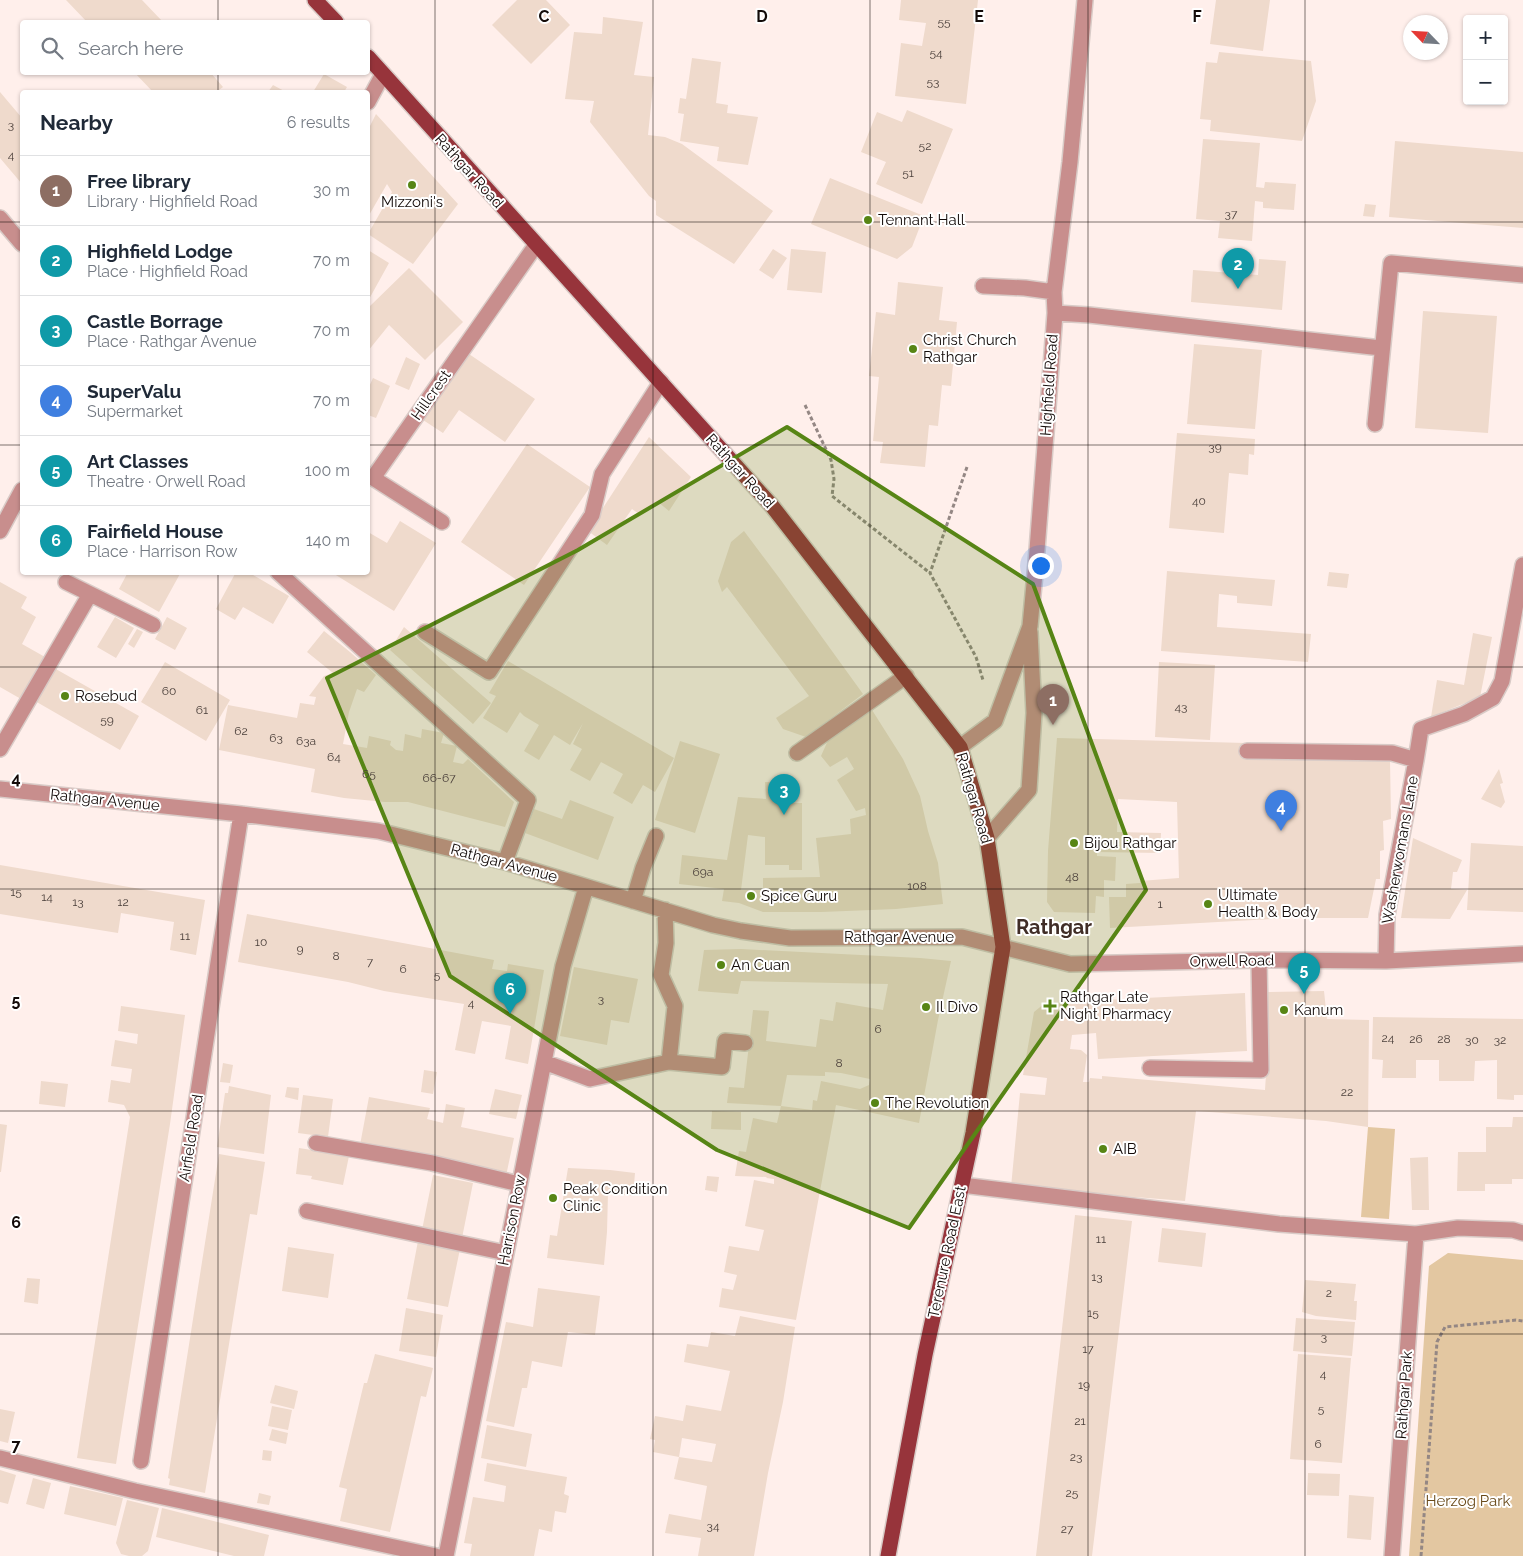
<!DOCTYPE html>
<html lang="en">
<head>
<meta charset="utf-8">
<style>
	:root { --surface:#fff; --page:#f2f2f3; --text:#1f2937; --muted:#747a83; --line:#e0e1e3; --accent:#578515 }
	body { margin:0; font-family:Raleway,sans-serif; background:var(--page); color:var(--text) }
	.controls { position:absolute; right:15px; top:15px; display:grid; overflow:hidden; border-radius:5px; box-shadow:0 1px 4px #0004 }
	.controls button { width:45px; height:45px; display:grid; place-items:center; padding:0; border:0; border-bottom:1px solid var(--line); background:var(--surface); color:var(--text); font:25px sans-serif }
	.compass { position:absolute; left:1403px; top:15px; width:45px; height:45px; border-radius:50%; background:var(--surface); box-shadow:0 1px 4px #0004; rotate:295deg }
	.you { position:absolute; left:1040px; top:565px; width:18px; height:18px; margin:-12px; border:4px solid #fff; border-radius:50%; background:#1a73e8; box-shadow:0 0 0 8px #1a73e833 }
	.badge { display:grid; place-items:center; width:32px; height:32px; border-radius:50%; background:var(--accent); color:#fff; font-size:16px; font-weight:700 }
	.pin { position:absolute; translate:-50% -41px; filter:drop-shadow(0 1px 2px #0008) }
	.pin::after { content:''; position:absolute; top:26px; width:18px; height:15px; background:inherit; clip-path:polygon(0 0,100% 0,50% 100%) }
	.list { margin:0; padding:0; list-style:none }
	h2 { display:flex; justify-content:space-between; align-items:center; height:65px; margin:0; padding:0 20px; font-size:21px }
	h2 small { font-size:16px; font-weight:400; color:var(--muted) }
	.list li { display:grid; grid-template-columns:32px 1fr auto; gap:15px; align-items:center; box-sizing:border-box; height:70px; padding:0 20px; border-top:1px solid var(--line) }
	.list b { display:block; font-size:19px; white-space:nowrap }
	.list p { margin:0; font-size:16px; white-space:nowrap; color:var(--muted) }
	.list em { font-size:16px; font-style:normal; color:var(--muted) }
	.icon { flex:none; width:28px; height:28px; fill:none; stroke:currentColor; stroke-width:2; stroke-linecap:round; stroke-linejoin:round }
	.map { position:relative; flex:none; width:1523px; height:1556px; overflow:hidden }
	.search { position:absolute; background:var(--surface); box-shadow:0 1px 4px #0004; left:20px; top:20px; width:350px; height:55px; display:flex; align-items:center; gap:12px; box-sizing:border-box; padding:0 18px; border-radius:5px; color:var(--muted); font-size:19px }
	.panel { position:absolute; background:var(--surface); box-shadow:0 1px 4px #0004; left:20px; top:90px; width:350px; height:485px; border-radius:5px }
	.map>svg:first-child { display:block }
	.green { fill:#e3c7a1 }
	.building { fill:#efdacc }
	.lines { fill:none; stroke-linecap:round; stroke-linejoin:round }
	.minor-casing { stroke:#d9cbc7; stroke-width:18 }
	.major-casing { stroke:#d9cbc7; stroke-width:18 }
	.path { stroke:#948784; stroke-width:3; stroke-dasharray:4 2.5; stroke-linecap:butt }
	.minor { stroke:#c88e8d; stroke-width:15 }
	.major { stroke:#97343b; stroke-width:15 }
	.marked { fill:#578515; fill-opacity:0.2; stroke:#578515; stroke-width:4; stroke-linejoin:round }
	.grid { fill:none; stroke:#130b09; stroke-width:1; stroke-opacity:0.55 }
	.poi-dot { fill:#578515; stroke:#fff; stroke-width:2 }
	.labels { text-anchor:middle; stroke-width:4; stroke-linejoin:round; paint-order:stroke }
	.number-label { font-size:12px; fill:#4a3f3a }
	.street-label { font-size:15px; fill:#130b09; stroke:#fff }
	.poi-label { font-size:15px; fill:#130b09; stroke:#fff; text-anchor:start }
	.park-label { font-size:15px; fill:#694a1a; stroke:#fff }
	.district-label { font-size:20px; font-weight:bold; fill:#402d27; stroke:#fff }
	.grid-label { font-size:16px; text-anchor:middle; font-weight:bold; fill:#130b09; stroke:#fff; stroke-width:4; stroke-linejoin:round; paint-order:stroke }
</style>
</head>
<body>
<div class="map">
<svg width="1523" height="1556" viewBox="0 0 1523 1556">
	<rect width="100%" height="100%" fill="#ffefeb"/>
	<path class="green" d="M1368,1127L1395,1129L1389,1219L1361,1217Z
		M1448,1253L1523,1260V1556H1409L1429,1266Z"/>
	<path class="building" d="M66,0H142L163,22H87Z
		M517,0H546L570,25L531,64L492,25Z
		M901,0H978L966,104L895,96L901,43L922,46L926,23L899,20Z
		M1216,0H1270L1263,51L1210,44Z
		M603,17L643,22L634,75L654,77L648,135L665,137L682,144L773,211L734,264L656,215V201L649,196L590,122L594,101L565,99L574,32L602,34Z
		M1219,52L1311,61L1316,101L1302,141L1210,131L1211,120L1200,119L1203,90L1206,62L1217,63Z
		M692,58L721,62L716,103L728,105L727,113L758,117L748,165L717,161L719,147L680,141L684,114L678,113L680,98L686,99Z
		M134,72H210L223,87L219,90L221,92H153Z
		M324,74L347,87L344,92H313Z
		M273,85L286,92H268Z
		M0,92L22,118V184L0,158Z
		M907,110L953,129L922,204L876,184L886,162L861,152L877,112L902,122Z
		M376,114L458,204L413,264L368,234L392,192L387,184L368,217V130Z
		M1203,139L1260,143L1256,187L1264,188L1265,182L1296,184L1294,210L1263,208V202L1255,201L1252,241L1218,238L1220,221L1196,219Z
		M1395,141L1523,152V228L1389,217Z
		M830,178L924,216L912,247L897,259L811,224Z
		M1365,204L1376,205L1374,217L1363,216Z
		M773,249L787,258L773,279L759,270Z
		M791,249L826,252L822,293L787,290Z
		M368,250L389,263L368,301Z
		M1259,259L1286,261L1282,310L1191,302L1193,270L1258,275Z
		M409,268L463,322L425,360L389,325L368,351V308Z
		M898,282L943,287L939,320L957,322L951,386L942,385L938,426L929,425L925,467L880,463L883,442L873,441L879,377L869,376L876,312L895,315Z
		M1423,311L1497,316L1488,433L1415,428Z
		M1194,344L1262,350L1255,429L1187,424Z
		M469,354L535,399L505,442L459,410L443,433L423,420Z
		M406,357L420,364L409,390L395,384Z
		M373,378L390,386L376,418L368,415V389Z
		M1177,433L1255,439L1254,455L1249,454L1248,475L1229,473L1224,533L1169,528Z
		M649,437L691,477L669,511L658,502L639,514L632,509L607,545L588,531Z
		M527,444L590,487L524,585L461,542Z
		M400,521L436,543L394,611L331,572H368V532L387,543Z
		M744,531L780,579L863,694L806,737L783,729L776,718L809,696L727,587L722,592L718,581L731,542Z
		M1167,571L1275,580L1272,606L1237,603V596L1219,594L1217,627L1311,634L1308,662L1161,651Z
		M128,572H181L159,612L119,589Z
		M236,572H248L289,596L273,624L243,607L235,620L216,609Z
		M1329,572L1349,574L1347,588L1327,586Z
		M0,582L27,597L21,608L36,617L22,644L45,657L21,699L0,687Z
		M115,617L134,628L116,658L97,647Z
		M167,617L187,628L175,650L155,639Z
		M404,627L491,703L473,724L390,650Z
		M137,629L143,632L134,648L128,644Z
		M324,631L350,652L376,675L364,692L357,689L349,712L343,744L367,748L369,736L391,741L390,745L396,750L403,751L405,734L421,738L422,729L444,733L441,743L457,746L453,762L463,764L468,759L514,802L505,827L408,802H385L344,798L311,792L315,769L219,750L228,705L297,718L300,703L314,705L316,697L309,696L324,676L333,673L307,652Z
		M1473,633L1492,637L1480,697L1431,717L1437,680L1464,685Z
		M508,661L591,710L674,758L655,792L643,785L632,804L613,793L623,774L614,769L601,762L590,781L570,770L582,749L573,744L583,723L570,745L554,735L539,760L524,751L539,725L524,716L520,712L507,733L483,718L496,696L489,693Z
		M165,662L230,700L206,741L141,702Z
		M1159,662L1215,665L1210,740L1155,737Z
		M54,668L139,716L120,750L35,701Z
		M872,710L903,759L920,796L928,831L938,863L943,904L896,909L821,912H763L739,903L722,901L724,889L679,884L682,855L727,860L738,797L766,799L765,782H779V803H802V870H789V865H765V837L748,835L741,890H763V878L820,877L816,838L851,834L850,819L866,815L865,808L856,811L837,780L854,769L847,757L830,767L821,756L830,736Z
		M1057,738L1246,743L1247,759L1390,760L1391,819L1383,821L1384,850L1380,851V879H1376L1368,918H1288L1110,928L1109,897H1126V884L1140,883V881L1179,878L1177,802L1118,799L1117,832L1161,833L1160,853L1097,852V856L1116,857L1115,881L1104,880V897L1096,896L1095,913L1054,912L1047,902L1048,851Z
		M680,741L720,754L695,833L655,820Z
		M1499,769L1503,783L1500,784L1505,802L1501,808L1481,799Z
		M570,800L614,817L598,860L525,833L534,809L562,819Z
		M1413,838L1462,860L1457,872H1453L1451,889L1467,890L1450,919L1401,918Z
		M1471,843L1523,846V912L1467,910Z
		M0,865L205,900L196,955L170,950L174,922L121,913L118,933L0,914Z
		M247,914L494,960L492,969L507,971L508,964L544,970L528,1064L505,1059L511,1026L482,1021L475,1054L455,1050L464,1004L384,991L348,982L238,962Z
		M741,949L920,958L951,961L938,1020L919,1123L836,1105L796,1320L719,1307L722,1288L733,1290L737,1275L724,1272L729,1246L759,1251L764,1230L745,1226L754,1180L774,1184V1179L766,1178L767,1177L735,1176L739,1151L746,1152L753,1118L777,1123L781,1106L812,1110L813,1100L817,1101L821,1081L860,1089L869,1085L870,1079L841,1073L825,1072V1076L787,1075L781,1106L727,1103L729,1087L744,1088L753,1010L769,1011L766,1041L816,1047L820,1019L833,1021L836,1002L883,1010L888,984L741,981L738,994L698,991L704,950Z
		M574,967L638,979L629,1023L611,1020L607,1045L560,1036Z
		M1324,991L1327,1019L1369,1020L1368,1127L1326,1121L1196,1111L1185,1201L1011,1187L1020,1093L1045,1095L1047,1078L1023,1075L1034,1012L1045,1003L1245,993L1247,1051L1098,1059L1096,1033L1072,1035L1070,1049L1081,1050L1087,1055L1083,1082H1089L1090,1078L1102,1079V1076L1265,1090L1267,1059L1266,992Z
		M121,1006L185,1015L170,1124L116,1464L77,1458L130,1117L124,1105L108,1102L111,1080L130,1083L132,1069L111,1066L115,1040L137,1044L138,1034L118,1031Z
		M1373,1017L1523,1019V1095H1514V1100L1497,1099V1060L1475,1061L1474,1081H1439V1060H1416V1078H1382L1383,1060L1372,1059Z
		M223,1063L233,1065L230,1083L220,1082Z
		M424,1070L437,1072L433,1094L421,1092Z
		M41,1081L68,1084L65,1107L39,1104Z
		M229,1086L271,1095L264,1154L217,1147L225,1093H228Z
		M287,1087L299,1088L298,1100L285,1097Z
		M495,1089L522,1095L516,1119L489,1114Z
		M303,1095L333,1099L328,1137L298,1133Z
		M369,1097L430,1108L427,1119L443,1123L446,1104L465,1108L461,1127L514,1138L506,1176L360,1145Z
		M712,1111L741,1112V1130L711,1129Z
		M1513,1117H1523V1179H1512V1184H1485V1191H1457L1458,1152H1486V1127H1512Z
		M0,1124L7,1125L1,1172H0Z
		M299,1148L349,1156L343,1185L311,1179L312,1176L296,1174Z
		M219,1154L265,1162L257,1215L250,1214L205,1493L169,1485L170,1479L168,1478Z
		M1428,1157L1429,1210H1412L1410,1158Z
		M568,1168L610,1170L635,1173L633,1196L608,1193L607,1232L604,1265L547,1258L550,1235L557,1236Z
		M433,1175L473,1183L462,1238L422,1230Z
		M707,1176L719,1177L717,1192L705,1190Z
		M1075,1215L1132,1221L1127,1263L1092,1556H1036Z
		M1162,1228L1206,1233L1202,1267L1158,1262Z
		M418,1241L460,1249L448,1307L407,1299Z
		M288,1247L334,1254L328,1298L282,1291Z
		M27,1278L40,1279L38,1304L24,1302Z
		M1305,1280L1356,1284L1354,1301H1357L1356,1320L1316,1316L1302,1312Z
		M538,1288L600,1296L595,1335L568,1332L562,1367L532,1361L527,1388H522L514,1427L486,1421L506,1322L533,1327Z
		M406,1308L443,1315L436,1357L399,1351Z
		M740,1316L795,1327L783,1402L768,1473L754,1556H698L701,1538L665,1533L669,1514L701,1520L707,1486L674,1479L679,1457L712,1462L716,1444L682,1438L679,1457L653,1452L655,1440L650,1439L655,1416L683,1421L686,1405L721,1411L730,1371L684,1362L687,1344L708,1347L711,1332L735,1336Z
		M1296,1318L1355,1322L1352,1356L1293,1351Z
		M375,1354L433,1368L426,1397L421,1396L390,1532L340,1521L347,1489L339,1487L364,1383H367Z
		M1298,1354L1351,1358L1342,1463L1290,1459Z
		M275,1385L298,1391L294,1409L270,1403Z
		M272,1406L292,1410L288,1430L268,1426Z
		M0,1409L15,1412L8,1443L0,1441Z
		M487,1425L532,1434L526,1467L481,1458Z
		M272,1429L288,1433L286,1444L269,1440Z
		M263,1450L272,1451L271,1461L262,1460Z
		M487,1463L567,1477L564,1494L569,1496L566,1513L555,1511L552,1532L539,1529L534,1556H470L472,1544L464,1543L473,1497L504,1502L506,1486L484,1481Z
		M0,1470L16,1475L8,1504L0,1502Z
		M1308,1473L1340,1474L1339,1496L1307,1495Z
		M33,1478L51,1483L44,1509L26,1504Z
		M70,1486L123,1498L116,1526L64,1514Z
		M259,1493L271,1496L269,1505L257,1503Z
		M1349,1495L1374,1497L1371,1540L1347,1538Z
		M127,1500L159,1508L148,1551L142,1556H129L121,1554L116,1543Z
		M162,1508L269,1535L264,1556H234L156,1537Z"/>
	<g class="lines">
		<g class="minor-casing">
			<path id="minor" d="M368,102L383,74
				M0,218L22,244
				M983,286L1025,288L1054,292
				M1055,313L1089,315L1381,348
				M1375,424L1391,263L1523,275
				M442,522L373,478L536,245
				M0,531L22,490
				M278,572L528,800L505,862
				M66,582L153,625
				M425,632L489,672L592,515L602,474L661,382
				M960,747L995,721L1030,626L1036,563L1048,407L1055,313L1054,292L1070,162L1085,0
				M0,749L90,594
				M1247,751L1392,753L1416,760L1387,915L1386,961
				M797,753L906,676
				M1416,760L1421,729L1464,714L1493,698L1502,681L1523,565
				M0,789L241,814L378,831L505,862L713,925L741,931L790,938L962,937L1070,964L1259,960L1386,961L1523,954
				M987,838L1029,790L1034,713L1030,632
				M633,901L643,868L656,836
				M665,910L666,943L661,975L675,1006L669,1062L722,1067L725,1041L745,1043
				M544,1062L590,1079L669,1062
				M1150,1068L1261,1070L1259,960
				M316,1143L432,1163L519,1184
				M962,1185L1279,1224L1416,1234L1458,1228L1513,1230L1523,1233
				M307,1211L506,1253
				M0,1458L135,1491L436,1556
				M141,1461L241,814
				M446,1556L563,966L586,887
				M1392,1556L1416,1234"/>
		</g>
		<g class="major-casing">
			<path id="major" d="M315,0L336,22
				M368,57L772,506L960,747L987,838L1003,947L973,1133L925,1355L888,1556"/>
		</g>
		<path class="path" d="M805,405L831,460L834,479L832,496L930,573
			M967,467L930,573L976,657L983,680
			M1421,1556L1437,1342L1445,1327L1516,1320L1523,1321"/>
		<use href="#minor" class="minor"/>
		<use href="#major" class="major"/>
	</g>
	<path class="marked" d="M787,427L1033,584L1146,890L909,1228L717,1150L450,976L327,678L578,550Z"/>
	<path class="grid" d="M218,0V22M435,0V1556M653,0V1556M870,0V1556M1088,0V1556M1305,0V1556M218,72V92M0,222H22M368,222H1523M0,445H22M368,445H1523M218,572V1556M0,667H1523M0,889H1523M0,1111H1523M0,1334H1523"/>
	<g class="poi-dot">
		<circle cx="412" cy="185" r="5"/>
		<circle cx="868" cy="220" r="5"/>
		<circle cx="913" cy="349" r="5"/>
		<circle cx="65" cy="696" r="5"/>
		<circle cx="1074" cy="843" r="5"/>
		<circle cx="751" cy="896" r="5"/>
		<circle cx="1208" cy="904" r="5"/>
		<circle cx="721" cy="965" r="5"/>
		<path d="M1047.5 998.5h5v5h5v5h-5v5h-5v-5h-5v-5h5z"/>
		<circle cx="926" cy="1007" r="5"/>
		<circle cx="1284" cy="1010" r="5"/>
		<circle cx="875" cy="1103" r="5"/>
		<circle cx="1103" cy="1149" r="5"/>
		<circle cx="553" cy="1198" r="5"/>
	</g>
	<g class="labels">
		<g class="number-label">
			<text x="944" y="26">55</text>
			<text x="936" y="57">54</text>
			<text x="933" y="86">53</text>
			<text x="11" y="129">3</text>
			<text x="925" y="150">52</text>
			<text x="11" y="159">4</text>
			<text x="908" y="177">51</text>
			<text x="1231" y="218">37</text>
			<text x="1215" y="451">39</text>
			<text x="1199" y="505">40</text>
			<text x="169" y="695">60</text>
			<text x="1181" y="711">43</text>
			<text x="202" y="714">61</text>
			<text x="107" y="724">59</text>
			<text x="241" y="735">62</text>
			<text x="276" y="742">63</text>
			<text x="306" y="745">63a</text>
			<text x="334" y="761">64</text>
			<text x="369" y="778">65</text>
			<text x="439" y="782">66-67</text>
			<text x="703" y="876">69a</text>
			<text x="1072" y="881">48</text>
			<text x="917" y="890">108</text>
			<text x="16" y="896">15</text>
			<text x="47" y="901">14</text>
			<text x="78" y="906">13</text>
			<text x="123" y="906">12</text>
			<text x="1160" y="908">1</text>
			<text x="185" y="940">11</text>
			<text x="261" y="946">10</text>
			<text x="300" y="953">9</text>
			<text x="336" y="960">8</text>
			<text x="370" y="966">7</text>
			<text x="403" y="973">6</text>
			<text x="437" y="979">5</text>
			<text x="601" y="1003">3</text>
			<text x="471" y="1007">4</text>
			<text x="878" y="1033">6</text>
			<text x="1388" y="1042">24</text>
			<text x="1416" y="1043">26</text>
			<text x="1444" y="1043">28</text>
			<text x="1472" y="1044">30</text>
			<text x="1500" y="1044">32</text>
			<text x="839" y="1067">8</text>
			<text x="1347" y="1096">22</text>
			<text x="1101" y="1243">11</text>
			<text x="1097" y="1281">13</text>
			<text x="1329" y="1297">2</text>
			<text x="1093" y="1317">15</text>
			<text x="1324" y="1341">3</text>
			<text x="1088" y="1353">17</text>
			<text x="1323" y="1378">4</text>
			<text x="1084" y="1389">19</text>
			<text x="1321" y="1413">5</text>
			<text x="1080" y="1425">21</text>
			<text x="1318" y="1448">6</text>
			<text x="1076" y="1461">23</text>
			<text x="1072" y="1497">25</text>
			<text x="713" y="1530">34</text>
			<text x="1067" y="1533">27</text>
		</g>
		<g class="street-label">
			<text transform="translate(469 171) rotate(48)" y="5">Rathgar Road</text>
			<text transform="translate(1049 385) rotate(-86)" y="5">Highfield Road</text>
			<text transform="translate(431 395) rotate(-55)" y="5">Hillcrest</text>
			<text transform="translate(740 471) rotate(48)" y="5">Rathgar Road</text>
			<text transform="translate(974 798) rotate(74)" y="5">Rathgar Road</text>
			<text transform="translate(105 800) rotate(6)" y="5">Rathgar Avenue</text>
			<text transform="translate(1400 850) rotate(-80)" y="5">Washerwomans Lane</text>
			<text transform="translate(504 863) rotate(15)" y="5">Rathgar Avenue</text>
			<text x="899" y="942">Rathgar Avenue</text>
			<text transform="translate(1232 961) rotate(-1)" y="5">Orwell Road</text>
			<text transform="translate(191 1138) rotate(-81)" y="5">Airfield Road</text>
			<text transform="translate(512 1220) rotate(-79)" y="5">Harrison Row</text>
			<text transform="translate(947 1252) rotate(-78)" y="5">Terenure Road East</text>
			<text transform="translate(1404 1395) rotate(-86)" y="5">Rathgar Park</text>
		</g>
		<g class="poi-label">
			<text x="412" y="207" text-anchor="middle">Mizzoni's</text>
			<text x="878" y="225">Tennant Hall</text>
			<text x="923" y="345">Christ Church<tspan x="923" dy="17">Rathgar</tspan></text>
			<text x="75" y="701">Rosebud</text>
			<text x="1084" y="848">Bijou Rathgar</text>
			<text x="1218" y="900">Ultimate<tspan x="1218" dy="17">Health &amp; Body</tspan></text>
			<text x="761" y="901">Spice Guru</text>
			<text x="731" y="970">An Cuan</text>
			<text x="1060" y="1002">Rathgar Late<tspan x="1060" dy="17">Night Pharmacy</tspan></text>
			<text x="936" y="1012">Il Divo</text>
			<text x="1294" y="1015">Kanum</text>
			<text x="885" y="1108">The Revolution</text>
			<text x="1113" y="1154">AIB</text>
			<text x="563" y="1194">Peak Condition<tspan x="563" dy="17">Clinic</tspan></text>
		</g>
		<g class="park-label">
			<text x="1468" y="1506">Herzog Park</text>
		</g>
		<g class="district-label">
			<text x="1054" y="934">Rathgar</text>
		</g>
	</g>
	<g class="grid-label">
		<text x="544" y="22">C</text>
		<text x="762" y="22">D</text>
		<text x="979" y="22">E</text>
		<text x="1197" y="22">F</text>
		<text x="16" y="784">4</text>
		<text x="16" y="1006">5</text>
		<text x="16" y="1228">6</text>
		<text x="16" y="1451">7</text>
	</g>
</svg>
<div class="controls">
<button>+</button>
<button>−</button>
</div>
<svg class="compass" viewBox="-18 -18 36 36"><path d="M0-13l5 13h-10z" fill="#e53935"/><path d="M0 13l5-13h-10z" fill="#747a83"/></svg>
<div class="you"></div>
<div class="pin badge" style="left:1053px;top:725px;background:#8d6e63">1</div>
<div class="pin badge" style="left:1238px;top:289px;background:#0f9aa8">2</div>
<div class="pin badge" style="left:784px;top:815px;background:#0f9aa8">3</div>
<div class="pin badge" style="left:1281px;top:831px;background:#3f7fe0">4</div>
<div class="pin badge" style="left:1304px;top:994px;background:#0f9aa8">5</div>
<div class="pin badge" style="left:510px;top:1014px;background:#0f9aa8">6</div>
<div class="search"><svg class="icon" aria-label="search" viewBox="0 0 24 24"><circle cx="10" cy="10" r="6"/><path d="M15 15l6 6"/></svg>Search here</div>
<section class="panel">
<h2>Nearby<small>6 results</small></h2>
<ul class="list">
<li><span class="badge" style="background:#8d6e63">1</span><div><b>Free library</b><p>Library · Highfield Road</p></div><em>30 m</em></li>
<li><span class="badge" style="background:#0f9aa8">2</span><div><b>Highfield Lodge</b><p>Place · Highfield Road</p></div><em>70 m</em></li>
<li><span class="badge" style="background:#0f9aa8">3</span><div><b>Castle Borrage</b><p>Place · Rathgar Avenue</p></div><em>70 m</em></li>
<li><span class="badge" style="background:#3f7fe0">4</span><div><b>SuperValu</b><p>Supermarket</p></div><em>70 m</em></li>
<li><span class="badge" style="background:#0f9aa8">5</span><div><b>Art Classes</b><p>Theatre · Orwell Road</p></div><em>100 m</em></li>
<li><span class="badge" style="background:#0f9aa8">6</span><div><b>Fairfield House</b><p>Place · Harrison Row</p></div><em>140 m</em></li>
</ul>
</section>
</div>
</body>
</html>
